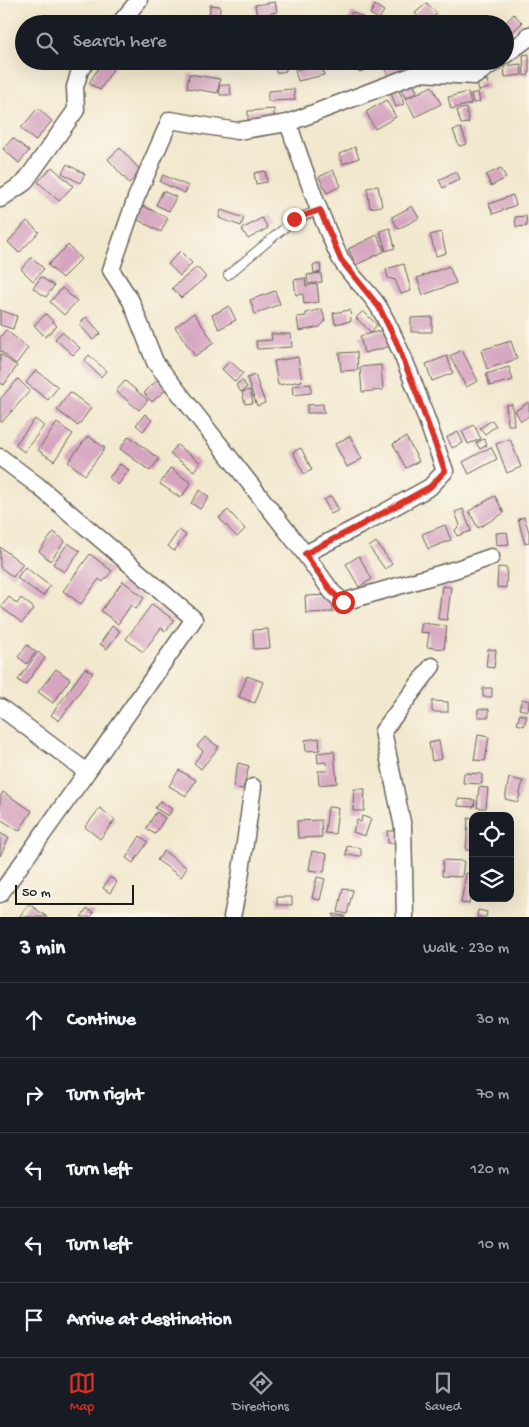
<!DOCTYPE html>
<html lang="en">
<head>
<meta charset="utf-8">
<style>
	:root { --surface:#171b24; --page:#20242c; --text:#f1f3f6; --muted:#9ea1a6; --line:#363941; --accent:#d93025 }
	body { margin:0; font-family:"Gochi Hand",sans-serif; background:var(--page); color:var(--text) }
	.controls { position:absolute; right:15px; bottom:15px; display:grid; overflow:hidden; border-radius:10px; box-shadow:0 5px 20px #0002 }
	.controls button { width:45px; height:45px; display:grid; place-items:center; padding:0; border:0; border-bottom:1px solid var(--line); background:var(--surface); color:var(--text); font:25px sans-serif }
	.scale { position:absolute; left:15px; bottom:12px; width:119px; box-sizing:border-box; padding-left:5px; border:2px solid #1c1c1c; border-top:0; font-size:14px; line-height:18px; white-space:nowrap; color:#1c1c1c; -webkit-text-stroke:4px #fbf7ec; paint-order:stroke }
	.stop { position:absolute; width:15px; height:15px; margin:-11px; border:4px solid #d93025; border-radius:50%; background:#fff }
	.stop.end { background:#d93025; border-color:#fff; box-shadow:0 1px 5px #0008 }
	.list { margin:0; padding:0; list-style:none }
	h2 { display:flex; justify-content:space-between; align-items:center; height:65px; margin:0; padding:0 20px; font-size:21px }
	h2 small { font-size:16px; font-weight:400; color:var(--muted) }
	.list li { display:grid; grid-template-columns:32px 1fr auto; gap:15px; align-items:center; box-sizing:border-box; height:75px; padding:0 20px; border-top:1px solid var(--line) }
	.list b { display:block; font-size:19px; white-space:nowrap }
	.list em { font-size:16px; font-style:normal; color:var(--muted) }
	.icon { flex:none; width:28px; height:28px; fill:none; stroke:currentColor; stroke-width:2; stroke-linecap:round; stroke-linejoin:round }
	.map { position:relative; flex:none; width:529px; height:917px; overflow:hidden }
	.search { position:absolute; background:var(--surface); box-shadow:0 5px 20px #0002; left:15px; right:15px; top:15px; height:55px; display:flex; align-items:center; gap:12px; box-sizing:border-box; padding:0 18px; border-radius:28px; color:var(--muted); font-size:19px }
	.sheet { height:440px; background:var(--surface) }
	nav { display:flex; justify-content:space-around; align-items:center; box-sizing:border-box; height:70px; border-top:1px solid var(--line); background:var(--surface); font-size:14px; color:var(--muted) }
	nav a { display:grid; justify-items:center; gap:2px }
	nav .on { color:var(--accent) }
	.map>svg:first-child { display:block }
	.building { fill:#d6a6c0 }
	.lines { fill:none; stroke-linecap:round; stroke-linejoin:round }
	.service-casing { stroke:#67635a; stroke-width:10 }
	.minor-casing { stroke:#67635a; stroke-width:19 }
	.service { stroke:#fff; stroke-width:8 }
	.minor { stroke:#fff; stroke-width:16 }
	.route { stroke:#d93025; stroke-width:6 }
</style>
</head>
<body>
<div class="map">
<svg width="529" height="917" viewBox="0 0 529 917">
	<rect width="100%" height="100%" fill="#fbf7ec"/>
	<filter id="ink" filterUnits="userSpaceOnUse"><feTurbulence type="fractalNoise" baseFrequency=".02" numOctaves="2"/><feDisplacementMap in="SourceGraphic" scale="10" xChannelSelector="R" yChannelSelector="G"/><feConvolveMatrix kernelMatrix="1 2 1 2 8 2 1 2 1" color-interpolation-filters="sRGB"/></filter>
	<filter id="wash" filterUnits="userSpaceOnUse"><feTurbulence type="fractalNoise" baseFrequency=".0096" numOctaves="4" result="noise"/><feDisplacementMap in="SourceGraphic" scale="20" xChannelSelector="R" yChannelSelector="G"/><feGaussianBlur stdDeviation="1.12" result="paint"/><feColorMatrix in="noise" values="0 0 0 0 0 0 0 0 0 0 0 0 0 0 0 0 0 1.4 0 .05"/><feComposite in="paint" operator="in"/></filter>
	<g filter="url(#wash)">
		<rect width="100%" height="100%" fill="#f2e8ce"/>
		<g id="blocks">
			<path class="building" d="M275,2L277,12L257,16L255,5Z
				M427,3L437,14L424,24L415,13Z
				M210,5L220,6L219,24H209Z
				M375,5L384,11L379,19L370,14Z
				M352,12L363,17L360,24H355L348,20Z
				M514,14L522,23L510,34L505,29V24H504Z
				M483,19L486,24H475Z
				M529,54V75L524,76L523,55Z
				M103,61H118L100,90L89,83Z
				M225,61H241L238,70L224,67Z
				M285,61L286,71L276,73L275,62Z
				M286,61H296L298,65L288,68Z
				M356,61H379L380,66L359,72Z
				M384,61H408L410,71L388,77Z
				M322,64L324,75L298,81L295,70Z
				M521,64L522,75L505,77L504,66Z
				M189,74L220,79L218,93L187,88Z
				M487,80L489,88L479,91L477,83Z
				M412,82L417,92L405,98L400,88Z
				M219,85H230L231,95H220Z
				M432,86L441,104L415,117L406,99Z
				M398,88L404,104L396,107L390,91Z
				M294,89L295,100L268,101V91Z
				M468,92L471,104L451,109L448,97Z
				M478,92L480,102L473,103L471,94Z
				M386,100L396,117L375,129L366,112Z
				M38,108L52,121L35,141L21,128Z
				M466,108L469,123L461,124L457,110Z
				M274,109V119L248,120V111Z
				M461,128L467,144L459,146L453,130Z
				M13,138L29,151L19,163L3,149Z
				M355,147L359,158L343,164L339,154Z
				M120,148L142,172L129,183L108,159Z
				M67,164L85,174L80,183L62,173Z
				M52,167L73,186L59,201L38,182Z
				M501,168L506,178L491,186L486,175Z
				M333,170L341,186L327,193L319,177Z
				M265,171L267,182L256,184L254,173Z
				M456,171L460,179L443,188L439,180Z
				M163,175L188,186L185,193L160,182Z
				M378,186L382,206L370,208L367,188Z
				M163,191L176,197L169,211L156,205Z
				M513,195L516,205L493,214L489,204Z
				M143,206L168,218L161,232L136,219Z
				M412,206L419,218L398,229L392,217Z
				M221,210L244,218L241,226L219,218Z
				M526,216L527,226L516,227L515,217Z
				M262,218L268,228L248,239L242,229Z
				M27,221L39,232L19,253L8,242Z
				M390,228L395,248L386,251L380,231Z
				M441,232L446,253L436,256L430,235Z
				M377,235L385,251L356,265L348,249Z
				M68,245L81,259L62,278L48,265Z
				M180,251L192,263L180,276L168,264Z
				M32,257L44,269L33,281L21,269Z
				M320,264L321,272L314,273L313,265Z
				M404,264L411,291L401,294L395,280L388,278L386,269Z
				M449,266L456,283L423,295L417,278Z
				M197,267L206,277L181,298L172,288Z
				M321,273L322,282L308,284L307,275Z
				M41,277L54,286L46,297L33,288Z
				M305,278L306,286L317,284L319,302L304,304L303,294L296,295L294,280Z
				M62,288L77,301L64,315L50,302Z
				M275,291L280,304L255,314L250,300Z
				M229,306L236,320L219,329L212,315Z
				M322,309L325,321L320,327L299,331L297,317L306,316V313Z
				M0,310L17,316L13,329L0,325Z
				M350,310L351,321L335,324L333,313Z
				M363,311L377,325L371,332L356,318Z
				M194,313L214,343L195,356L175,327Z
				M46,314L57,326L45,337L34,325Z
				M86,317L101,333L93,340L79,324Z
				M432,317V332H411V318Z
				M388,329L392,346L364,353L360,336Z
				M6,330L28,348L16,364L0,351V337Z
				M62,332L80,348L73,355L55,339Z
				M271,334H291L292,347L257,349L256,341L272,340Z
				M511,341L517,359L487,369L481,350Z
				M462,350L478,381L466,387L450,356Z
				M357,352L358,370L341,371L339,353Z
				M0,354L17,366L4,385L0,383Z
				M89,355L106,371L101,377L84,361Z
				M447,356L453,373L432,381L426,364Z
				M298,357L302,381L278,385L274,361Z
				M230,361L243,373L235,382L222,369Z
				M381,365L383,390L362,392L360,367Z
				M509,367L513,380L490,386L486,374Z
				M36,370L58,387L48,400L26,383Z
				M162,375L171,385L152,402L144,393Z
				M255,375L265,403L257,406L247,378Z
				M18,379L30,391L2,422L0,421V399Z
				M242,380L247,387L241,392L236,385Z
				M125,381L148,400L139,410L116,391Z
				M311,384V393L293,395L292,386Z
				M250,390L253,403L245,404L242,392Z
				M70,392L91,408L78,426L57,410Z
				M529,402V416L521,421L515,411Z
				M323,404L324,413H307V405Z
				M512,404L514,425H508L506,405Z
				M145,414L152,420L143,431L136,425Z
				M35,419L44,426L24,452L15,445Z
				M492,420L496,426L485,434L480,428Z
				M57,423L73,434L54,461L38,450Z
				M474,425L481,439L468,444L462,431Z
				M458,432L463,443L452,448L447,437Z
				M88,436L105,448L85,475L68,462Z
				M129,436L159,459L150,471L120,449Z
				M350,436L362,459L347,467L335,444Z
				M406,437L419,461L406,468L393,444Z
				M484,439L487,445L480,449L476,443Z
				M510,439L521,467L507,473L496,444Z
				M177,445L200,462L194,471L170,454Z
				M491,447L497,459L469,474L463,462Z
				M301,448L312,470L304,474L293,452Z
				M120,464L129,470L118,485L109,478Z
				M170,468L191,483L181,498L160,484Z
				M200,490L209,497L200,509L191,503Z
				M331,496L339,510L331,514L324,500Z
				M495,496L504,513L478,528L469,511Z
				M463,509L471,531L457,536L455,530L460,525L455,512Z
				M228,510L245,529L237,537L219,518Z
				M524,517L529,532V542L525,544L518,519Z
				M445,525L451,540L428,549L422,534Z
				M179,530L186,535L174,551L168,546Z
				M54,532L65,541L50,561L39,551Z
				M507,532L509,544L497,545L496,533Z
				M376,542L392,564L385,569L369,547Z
				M68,543L80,551L64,572L53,564Z
				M0,547L23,564L13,577L0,567Z
				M90,554L112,571L103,582L99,579L81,604L63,591Z
				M359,556L372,579L359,587L346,564Z
				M25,567L50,586L43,596L17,578Z
				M498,567L507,568L506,588L497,587Z
				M123,581L144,598L136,609L131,605L118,624L101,611Z
				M442,586L451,587L447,620L438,619Z
				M332,595L333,612L306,613L305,596Z
				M9,597L17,604L21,598L34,608L22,623L1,607Z
				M152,604L174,620L166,631L161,628L143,652L126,639Z
				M422,623L447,626L444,649L427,647L429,633L420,632Z
				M112,626L120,631L107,649L100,644Z
				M268,629L270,648L254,649L253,630Z
				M27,645L36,652L27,664L18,657Z
				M488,649L496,650L494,668L486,667Z
				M38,652L45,658L25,685L18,680Z
				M85,668L93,673L59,721L51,715Z
				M56,669L70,679L53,703L38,692Z
				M247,676L263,682L255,703L239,697Z
				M483,688H492V697H483Z
				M522,699L529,701L528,711L519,709Z
				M432,701L448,702V712H432Z
				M478,709H489V717H478Z
				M520,714L527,716L524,726L517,724Z
				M478,735L489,737L485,761L474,760Z
				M205,737L219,747L201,769L194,763L203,751L197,746Z
				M319,738L320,750L306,751L305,740Z
				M439,741L442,759L432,761L429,743Z
				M334,751L337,783L319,785L318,771H327L326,762L318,763L317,753Z
				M238,763L249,766L243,789L233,787Z
				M179,770L196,780L186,796L169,786Z
				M464,773L482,774V784L463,783Z
				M509,778L523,781L518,802L505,799Z
				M479,787L488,788L486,808H477Z
				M354,789H365L364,811H353Z
				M3,792L32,811L19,831L0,819V797Z
				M458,799L475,800L474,807L458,806Z
				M160,801L172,809L168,816L155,808Z
				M328,807L338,808L335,834L325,833Z
				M100,808L115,820L100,839L85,827Z
				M156,812L165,818L155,834L146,829Z
				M362,816L371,819L365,836L353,832L357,820L361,822Z
				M468,818L473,819V850H466Z
				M321,820L322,837L298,838L297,821Z
				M387,831H397L398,843H388Z
				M0,833L9,838L0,856Z
				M140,836L148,842L133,863L126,858Z
				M347,846L361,848V856L346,855Z
				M164,851L187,868L181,877L157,860Z
				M312,851L327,854L324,872L309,870Z
				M443,860L464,861L462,877L442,876Z
				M466,873L473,874L469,904L461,903Z
				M110,877L117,882L110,893L103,888Z
				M317,877L325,879L320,900L312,898Z
				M343,888L353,890L347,914L338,912Z
				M277,897H292V905H277Z
				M29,904L47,917H19Z
				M87,909L94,913L91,917H81Z
				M478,910L487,912L486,917H477Z
				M333,914L345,916V917H333Z"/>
		</g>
	</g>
	<g filter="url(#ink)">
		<use href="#blocks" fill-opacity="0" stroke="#67635a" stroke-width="1"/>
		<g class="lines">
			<g class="service-casing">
				<path id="service" d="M228,275L295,219L320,210"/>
			</g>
			<g class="minor-casing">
				<path id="minor" d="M119,24L139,0
					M505,55L527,39L529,35
					M288,123C304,168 319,215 340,258C350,277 369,290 380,309C408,360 425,416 445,471L430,487L363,524L305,554
					M0,199L24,183L76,110L75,87L80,70L87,61
					M0,457L37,485L194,619L87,772
					M491,557L457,569L343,602L332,592L305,554L155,362L131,301L111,270L136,198L170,120L237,131L288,123L419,73L475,76L496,61
					M0,707L87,772L0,894
					M232,917L240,878L253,787
					M405,917L403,827L383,731L432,666"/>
			</g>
			<use href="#service" class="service"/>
			<use href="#minor" class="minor"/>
		</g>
	</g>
	<g class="lines" filter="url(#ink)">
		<path class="route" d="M294,219L320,210L341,260L379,307L396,341L418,397L445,471L430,487L363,524L305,554L332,592L343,602"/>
	</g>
</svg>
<div class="controls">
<button><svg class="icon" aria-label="locate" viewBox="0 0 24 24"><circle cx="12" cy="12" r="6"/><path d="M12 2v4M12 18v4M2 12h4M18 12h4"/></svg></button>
<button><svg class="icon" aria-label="layers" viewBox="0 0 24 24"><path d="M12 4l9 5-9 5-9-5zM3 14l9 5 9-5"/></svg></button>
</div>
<div class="scale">50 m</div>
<div class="stop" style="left:343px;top:602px"></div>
<div class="stop end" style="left:294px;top:219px"></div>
<div class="search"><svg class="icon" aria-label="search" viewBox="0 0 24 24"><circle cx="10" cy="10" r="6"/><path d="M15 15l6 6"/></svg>Search here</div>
</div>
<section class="sheet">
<h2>3 min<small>Walk · 230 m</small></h2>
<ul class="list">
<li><svg class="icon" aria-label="ahead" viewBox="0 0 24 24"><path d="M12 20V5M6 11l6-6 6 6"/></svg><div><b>Continue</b></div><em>30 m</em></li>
<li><svg class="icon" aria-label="right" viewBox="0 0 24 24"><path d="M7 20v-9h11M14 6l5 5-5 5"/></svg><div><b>Turn right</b></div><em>70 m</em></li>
<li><svg class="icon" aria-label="left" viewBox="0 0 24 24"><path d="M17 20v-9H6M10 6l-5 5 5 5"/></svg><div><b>Turn left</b></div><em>120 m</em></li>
<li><svg class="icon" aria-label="left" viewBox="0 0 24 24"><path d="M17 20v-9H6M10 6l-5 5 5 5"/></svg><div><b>Turn left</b></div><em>10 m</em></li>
<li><svg class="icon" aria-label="arrive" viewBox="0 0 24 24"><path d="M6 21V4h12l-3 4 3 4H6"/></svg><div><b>Arrive at destination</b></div></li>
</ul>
</section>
<nav>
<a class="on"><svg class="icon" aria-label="map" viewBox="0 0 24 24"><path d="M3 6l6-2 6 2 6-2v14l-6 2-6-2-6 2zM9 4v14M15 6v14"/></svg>Map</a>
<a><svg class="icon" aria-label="directions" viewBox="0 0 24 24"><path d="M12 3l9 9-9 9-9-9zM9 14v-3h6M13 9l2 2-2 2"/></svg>Directions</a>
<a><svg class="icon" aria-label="saved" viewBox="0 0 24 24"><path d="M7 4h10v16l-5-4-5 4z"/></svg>Saved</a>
</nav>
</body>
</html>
